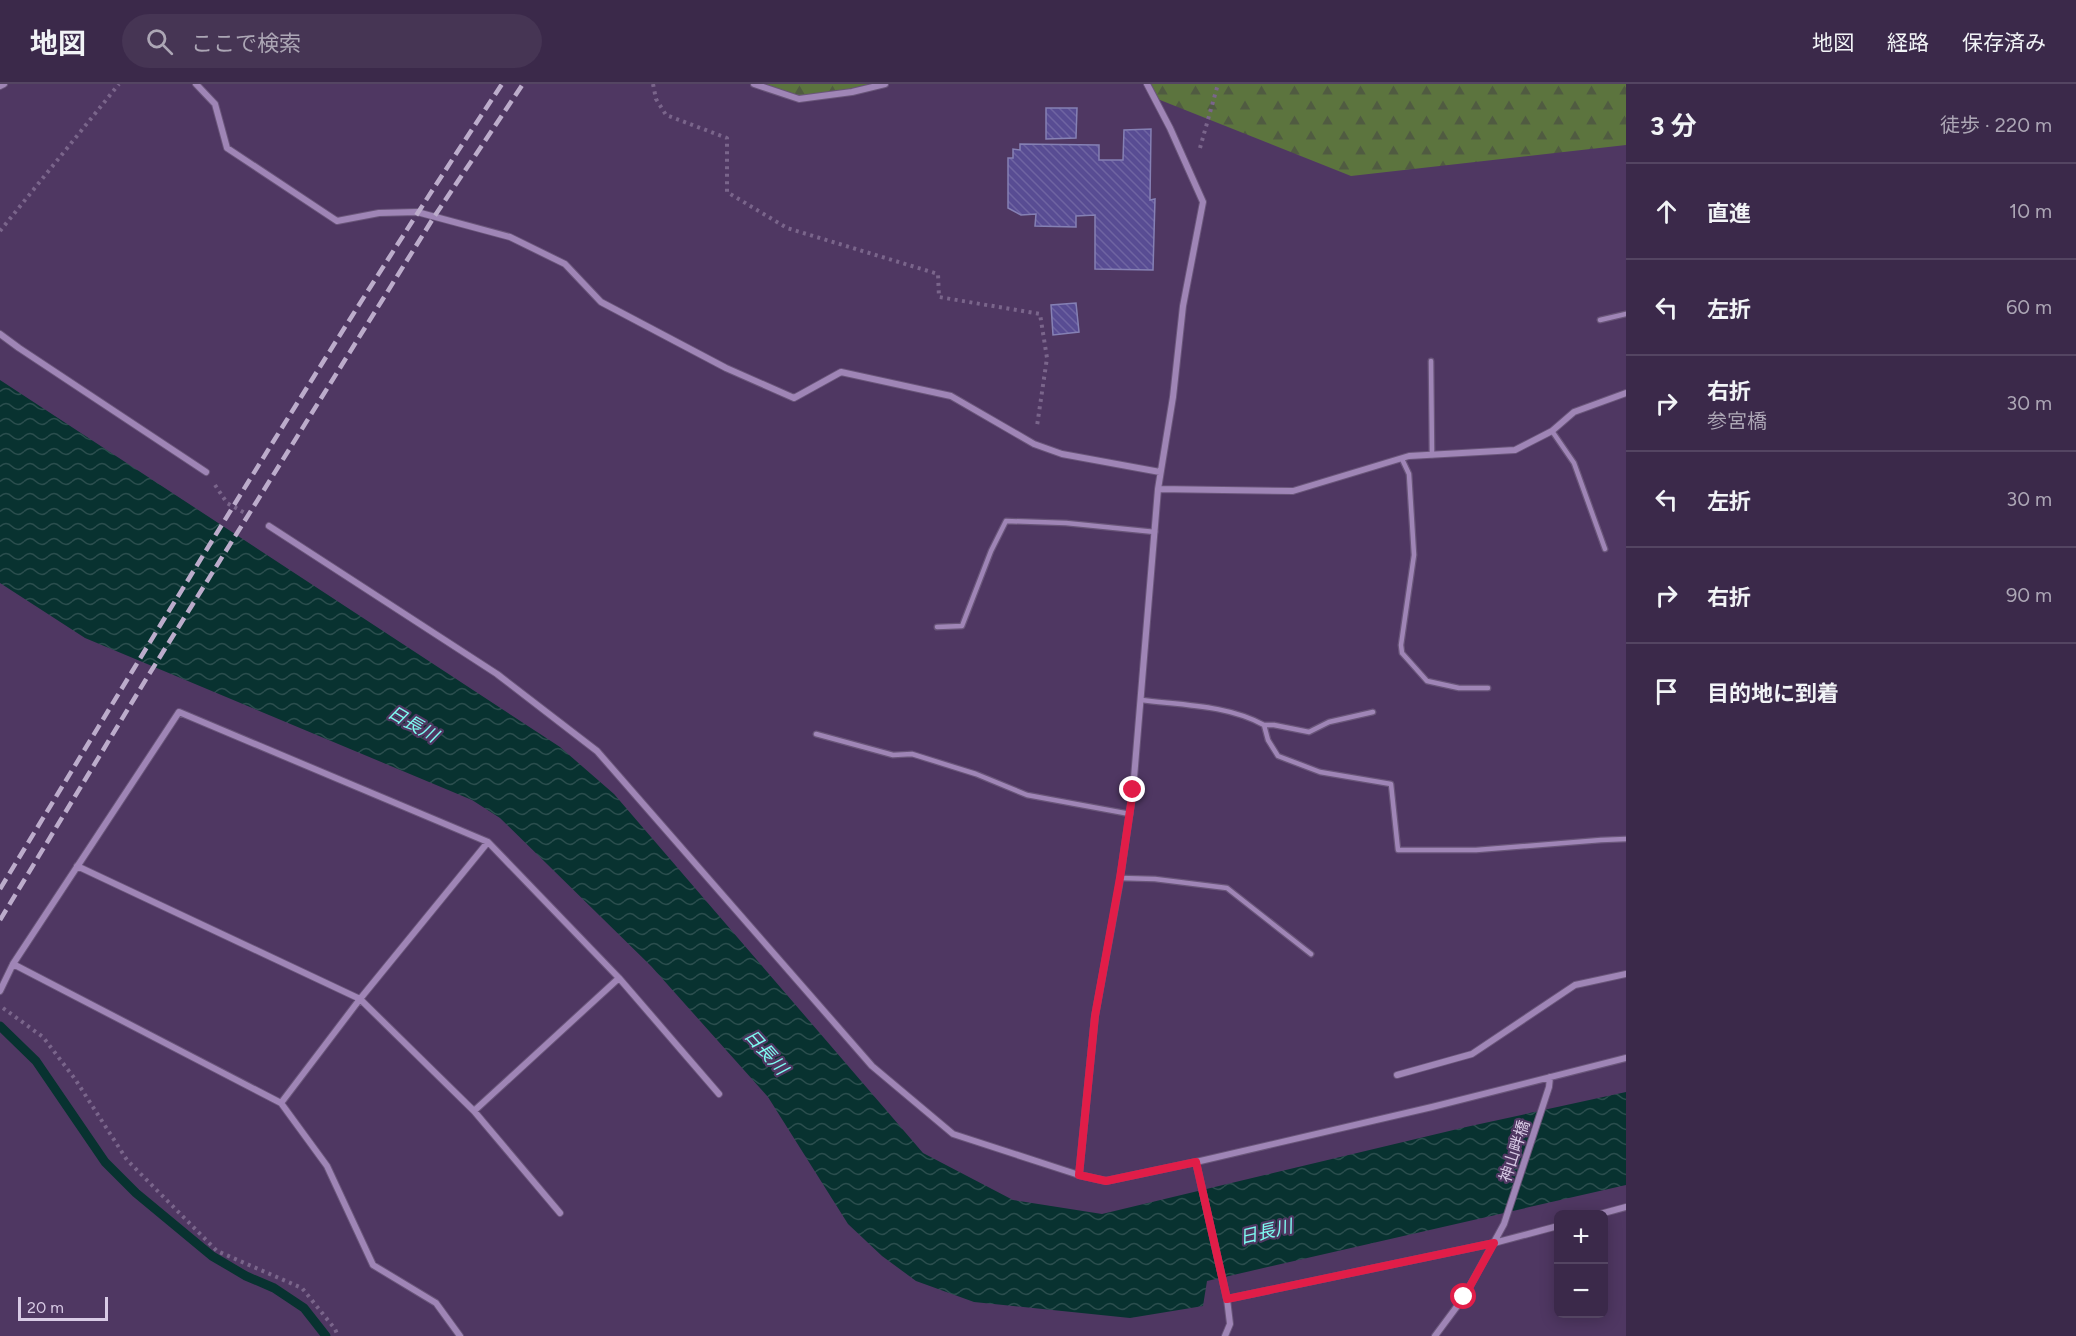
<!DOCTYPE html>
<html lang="ja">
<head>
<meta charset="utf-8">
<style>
	:root { --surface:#3b294a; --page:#463554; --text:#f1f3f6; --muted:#aca6b5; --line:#544562 }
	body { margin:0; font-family:Figtree,"Noto Sans JP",sans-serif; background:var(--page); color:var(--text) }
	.controls { position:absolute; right:18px; bottom:18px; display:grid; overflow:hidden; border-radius:9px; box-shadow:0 3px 15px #0003 }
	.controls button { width:54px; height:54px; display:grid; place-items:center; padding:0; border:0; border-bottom:2px solid var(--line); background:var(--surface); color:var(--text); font:30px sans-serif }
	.scale { position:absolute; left:18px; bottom:15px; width:90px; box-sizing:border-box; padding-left:6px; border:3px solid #d9cbe6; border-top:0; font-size:16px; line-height:21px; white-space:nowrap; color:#d9cbe6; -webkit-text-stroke:4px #4f3762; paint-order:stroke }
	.stop { position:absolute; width:18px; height:18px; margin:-14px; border:4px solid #e11d48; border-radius:50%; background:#fff }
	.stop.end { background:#e11d48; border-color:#fff; box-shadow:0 2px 6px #0008 }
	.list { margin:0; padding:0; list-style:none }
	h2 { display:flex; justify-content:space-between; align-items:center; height:78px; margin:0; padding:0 24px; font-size:26px }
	h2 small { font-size:20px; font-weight:400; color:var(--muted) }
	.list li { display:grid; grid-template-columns:39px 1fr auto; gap:18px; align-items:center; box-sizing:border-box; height:96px; padding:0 24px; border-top:2px solid var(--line) }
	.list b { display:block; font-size:22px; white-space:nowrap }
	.list p { margin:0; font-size:20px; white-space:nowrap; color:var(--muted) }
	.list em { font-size:20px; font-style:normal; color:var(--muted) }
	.icon { flex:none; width:33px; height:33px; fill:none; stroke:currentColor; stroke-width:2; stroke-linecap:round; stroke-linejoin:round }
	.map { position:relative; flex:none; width:1626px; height:1252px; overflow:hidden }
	header { display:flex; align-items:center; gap:36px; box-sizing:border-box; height:84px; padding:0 30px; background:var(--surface); border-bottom:2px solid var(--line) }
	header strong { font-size:28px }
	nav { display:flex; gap:33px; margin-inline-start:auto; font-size:21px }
	.search { width:420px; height:54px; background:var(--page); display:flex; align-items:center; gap:15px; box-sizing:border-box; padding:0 21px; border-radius:33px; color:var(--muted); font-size:22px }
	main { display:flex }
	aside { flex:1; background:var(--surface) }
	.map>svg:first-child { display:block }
	.forest { fill:url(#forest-firs) }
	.water { fill:url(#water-waves) }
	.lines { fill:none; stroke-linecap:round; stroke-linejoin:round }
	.stream { stroke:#083230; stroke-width:9 }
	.building { fill:url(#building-back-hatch); stroke:#8580b4; stroke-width:1.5 }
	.service-casing { stroke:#695579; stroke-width:7 }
	.minor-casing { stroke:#695579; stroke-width:8 }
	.path { stroke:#7a658b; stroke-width:4; stroke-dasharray:3 4.5; stroke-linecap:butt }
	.service { stroke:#9f85b6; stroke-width:4.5 }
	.minor { stroke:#9f85b6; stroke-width:6 }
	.rail { stroke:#bcaccb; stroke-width:4.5; stroke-dasharray:12 6; stroke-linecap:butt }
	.route { stroke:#e11d48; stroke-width:8 }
	.labels { text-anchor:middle; stroke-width:4.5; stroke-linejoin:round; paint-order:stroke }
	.street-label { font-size:16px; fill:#d9cbe6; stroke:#4f3762 }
	.water-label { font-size:18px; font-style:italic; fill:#7efbf1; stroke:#4f3762 }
</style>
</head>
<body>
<header>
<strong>地図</strong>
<div class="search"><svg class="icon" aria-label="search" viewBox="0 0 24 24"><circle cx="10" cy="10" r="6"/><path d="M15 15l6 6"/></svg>ここで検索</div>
<nav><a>地図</a><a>経路</a><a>保存済み</a></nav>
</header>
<main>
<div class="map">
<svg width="1626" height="1252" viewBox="0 0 1626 1252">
	<defs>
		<pattern id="forest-firs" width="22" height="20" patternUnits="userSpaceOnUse" patternTransform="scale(1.5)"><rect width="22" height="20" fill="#5c743e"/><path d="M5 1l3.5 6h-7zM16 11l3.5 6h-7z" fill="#505b41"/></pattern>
		<pattern id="water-waves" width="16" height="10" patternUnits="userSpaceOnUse" patternTransform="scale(1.5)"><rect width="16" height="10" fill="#083230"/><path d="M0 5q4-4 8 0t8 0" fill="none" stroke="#2b4e4e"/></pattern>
		<pattern id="building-back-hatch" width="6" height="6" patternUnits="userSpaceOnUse" patternTransform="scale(1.5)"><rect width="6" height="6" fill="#584c93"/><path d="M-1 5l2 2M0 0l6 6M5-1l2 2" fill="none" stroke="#6f64a2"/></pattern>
	</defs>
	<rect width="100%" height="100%" fill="#4f3762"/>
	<path class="forest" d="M754,0H880L799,15Z
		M1147,0H1626V61L1351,92L1155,14Z"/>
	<path class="water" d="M0,296L560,663L614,710L923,1069L1013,1116L1102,1130L1466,1043L1626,1008V1101L1207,1197L1203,1222L1130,1234L974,1218L916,1197L882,1172L848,1140L768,1013L651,882L500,734L472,716L85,554L0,499Z"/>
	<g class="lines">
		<path class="stream" d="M0,942L36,977L105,1078L136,1109L212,1172L246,1192L274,1204L304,1224L326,1252"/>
	</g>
	<path class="building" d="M1046,24H1077L1076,54L1046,55Z
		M1151,45L1150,116L1155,115L1153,186L1095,185V131L1076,132V143L1035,142L1036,130L1021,131L1008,124V74H1013V65L1020,66V60L1099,61V76H1123L1124,46Z
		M1076,219L1079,248L1053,251L1051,221Z"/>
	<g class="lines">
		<g class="service-casing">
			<path id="service" d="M1600,236L1626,230
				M1431,277L1432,371
				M1552,347L1574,379L1605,465
				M1402,375L1409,390L1414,471L1401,561L1402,569L1427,597L1459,604H1488
				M937,543L962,542L991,467L1006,437L1066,439L1155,448
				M1141,616C1182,621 1228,621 1264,641L1268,656L1278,672L1320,688L1391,700L1398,766H1476L1601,756L1626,755
				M1264,641H1274L1309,648L1329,638L1373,628
				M816,650L893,671L912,670L976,690L1027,711L1130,730
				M1120,794L1155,795L1227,804L1311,870"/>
		</g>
		<g class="minor-casing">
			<path id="minor" d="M196,0L215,20L227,64L337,137L379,129L417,128L510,153L565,180L601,218L726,284L794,314L841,288L951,312L1034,360L1062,370L1160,388
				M754,0L799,15L852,8L885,0
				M1147,0L1170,44L1203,118L1183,222L1173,313L1158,405L1133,706L1119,802L1095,932L1079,1091L1106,1097L1196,1078L1432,1023L1626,974
				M0,2L4,0
				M0,250L19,264L206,388
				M1158,405L1293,407L1409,372L1515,366L1552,347L1574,328L1626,309
				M269,442L497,590L597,667L872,982L953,1050L1079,1091
				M77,782L360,915L474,1027L560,1129
				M13,880L179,628L488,758L619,894L719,1010
				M0,907L13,880L281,1019L327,1082L373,1181L436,1219L460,1252
				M1397,991L1472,970L1575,901L1626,890
				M281,1019L360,915L488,758
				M474,1027L619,894
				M1196,1078L1227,1215
				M1600,1130L1626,1123
				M1225,1252L1230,1240L1227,1215L1494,1159L1558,1142
				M1435,1252L1464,1213L1504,1140L1549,1003L1550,993"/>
		</g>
		<path class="path" d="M653,0L656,15L666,31L727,54V108L787,144L938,190L939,213L1040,230L1047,274L1037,342
			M1200,64L1218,0
			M0,147L119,0
			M215,401L227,419L254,434
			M3,924L43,953L75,995L127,1076L217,1167L302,1204L335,1245L338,1252"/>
		<use href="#service" class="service"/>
		<use href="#minor" class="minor"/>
		<path class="rail" d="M0,805C164,535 327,264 502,0
			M0,836L148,592L434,133L523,0"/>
	</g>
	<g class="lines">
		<path class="route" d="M1133,706L1120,794L1095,932L1079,1091L1106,1097L1196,1078L1227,1215L1494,1159L1464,1213"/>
	</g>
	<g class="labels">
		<g class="street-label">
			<text transform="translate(1514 1067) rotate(-72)" y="6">神山畔橋</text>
		</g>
		<g class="water-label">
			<text transform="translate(413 640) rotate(30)" y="6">日長川</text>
			<text transform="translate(766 968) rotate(48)" y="6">日長川</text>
			<text transform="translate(1266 1148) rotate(-13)" y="6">日長川</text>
		</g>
	</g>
</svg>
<div class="controls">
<button>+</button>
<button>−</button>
</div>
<div class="scale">20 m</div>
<div class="stop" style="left:1464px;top:1213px"></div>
<div class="stop end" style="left:1133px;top:706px"></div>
</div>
<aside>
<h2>3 分<small>徒歩 · 220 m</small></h2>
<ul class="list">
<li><svg class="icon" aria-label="ahead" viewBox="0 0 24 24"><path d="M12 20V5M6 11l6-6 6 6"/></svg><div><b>直進</b></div><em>10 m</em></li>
<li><svg class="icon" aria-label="left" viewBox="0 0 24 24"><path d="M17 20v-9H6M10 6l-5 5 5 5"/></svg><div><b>左折</b></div><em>60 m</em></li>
<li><svg class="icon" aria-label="right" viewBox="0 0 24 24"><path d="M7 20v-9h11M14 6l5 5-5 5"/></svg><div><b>右折</b><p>参宮橋</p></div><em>30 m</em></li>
<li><svg class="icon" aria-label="left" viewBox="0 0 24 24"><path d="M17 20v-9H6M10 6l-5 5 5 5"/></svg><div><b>左折</b></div><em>30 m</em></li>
<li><svg class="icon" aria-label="right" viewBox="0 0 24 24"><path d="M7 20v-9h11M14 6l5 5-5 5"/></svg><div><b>右折</b></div><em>90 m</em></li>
<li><svg class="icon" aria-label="arrive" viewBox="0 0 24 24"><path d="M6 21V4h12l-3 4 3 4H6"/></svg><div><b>目的地に到着</b></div></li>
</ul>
</aside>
</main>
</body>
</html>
